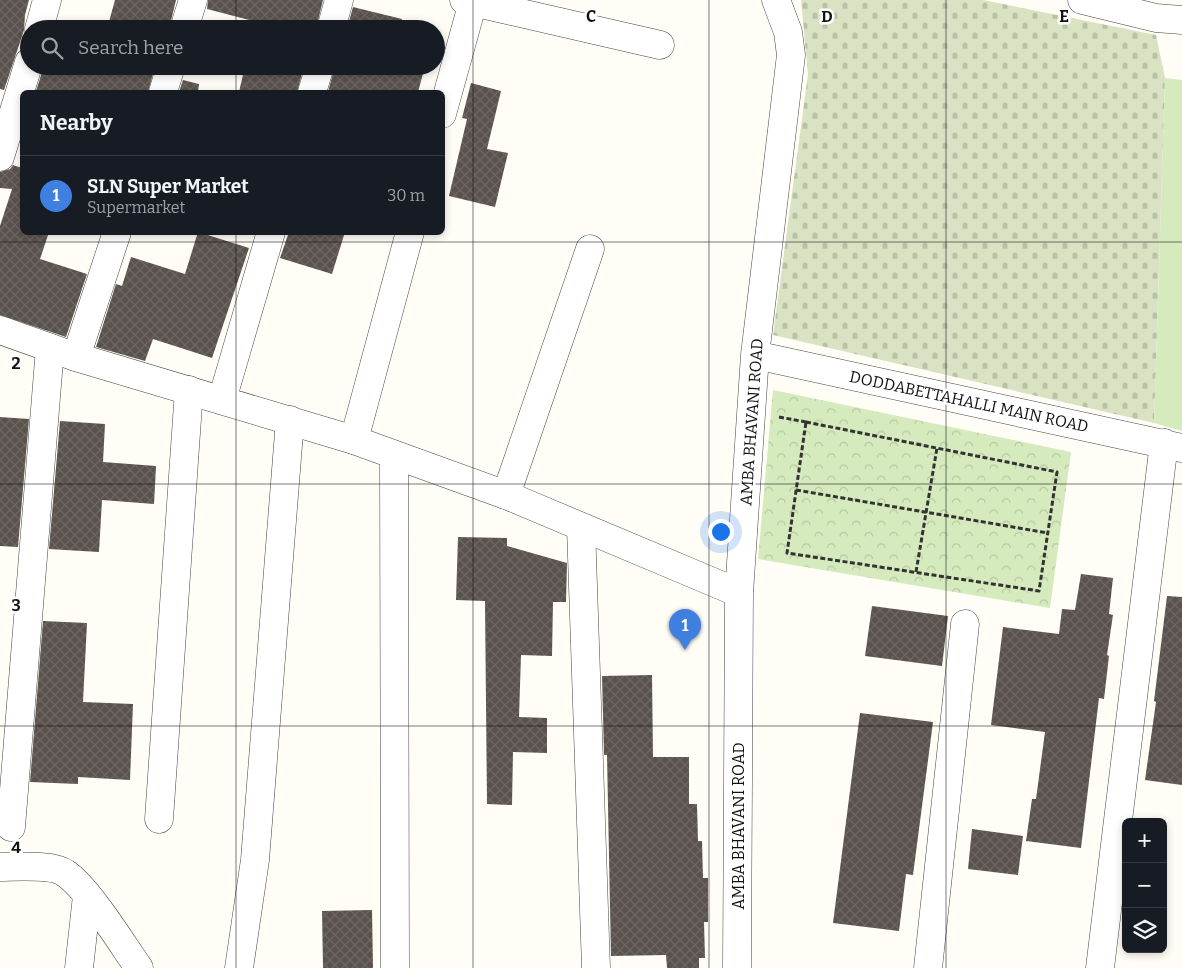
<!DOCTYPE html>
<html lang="en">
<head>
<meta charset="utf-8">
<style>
	:root { --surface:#171b24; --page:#242831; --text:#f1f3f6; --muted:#9ea1a6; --line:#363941; --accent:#d93025 }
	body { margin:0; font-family:Bitter,serif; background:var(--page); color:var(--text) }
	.controls { position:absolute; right:15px; bottom:15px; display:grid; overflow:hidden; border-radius:8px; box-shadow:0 2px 8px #0003 }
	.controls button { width:45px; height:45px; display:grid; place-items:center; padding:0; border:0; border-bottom:1px solid var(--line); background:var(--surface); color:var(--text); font:25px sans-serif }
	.you { position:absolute; left:720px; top:531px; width:18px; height:18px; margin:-12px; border:4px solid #fff; border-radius:50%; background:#1a73e8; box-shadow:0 0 0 8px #1a73e833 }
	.badge { display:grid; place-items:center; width:32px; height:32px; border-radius:50%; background:var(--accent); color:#fff; font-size:16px; font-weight:700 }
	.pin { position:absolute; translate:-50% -41px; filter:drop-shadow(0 1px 2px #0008) }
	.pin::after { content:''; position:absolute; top:26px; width:18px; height:15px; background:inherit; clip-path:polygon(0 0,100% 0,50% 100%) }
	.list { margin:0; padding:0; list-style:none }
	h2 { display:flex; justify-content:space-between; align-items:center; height:65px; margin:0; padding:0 20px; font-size:21px }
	h2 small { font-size:16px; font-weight:400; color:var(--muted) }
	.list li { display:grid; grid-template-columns:32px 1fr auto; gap:15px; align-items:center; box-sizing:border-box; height:80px; padding:0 20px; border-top:1px solid var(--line) }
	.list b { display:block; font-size:19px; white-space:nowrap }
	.list p { margin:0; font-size:16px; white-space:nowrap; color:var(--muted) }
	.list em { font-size:16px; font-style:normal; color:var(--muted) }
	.icon { flex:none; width:28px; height:28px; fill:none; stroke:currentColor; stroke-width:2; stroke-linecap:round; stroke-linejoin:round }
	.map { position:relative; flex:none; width:1182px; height:968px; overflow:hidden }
	.search { position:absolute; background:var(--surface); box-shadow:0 2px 8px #0003; left:20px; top:20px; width:425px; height:55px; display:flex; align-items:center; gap:12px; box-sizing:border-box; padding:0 18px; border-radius:28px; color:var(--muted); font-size:19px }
	.panel { position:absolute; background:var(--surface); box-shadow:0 2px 8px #0003; left:20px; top:90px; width:425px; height:145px; border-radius:8px }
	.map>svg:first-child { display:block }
	.grass { fill:#d5ebbd }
	.cemetery { fill:url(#cemetery-stones) }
	.park { fill:url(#park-crowns) }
	.building { fill:url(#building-cross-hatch) }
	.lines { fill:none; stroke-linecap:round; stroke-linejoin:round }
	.minor-casing { stroke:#444; stroke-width:29 }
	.tertiary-casing { stroke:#444; stroke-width:29 }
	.path { stroke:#333; stroke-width:3; stroke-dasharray:5 2.5; stroke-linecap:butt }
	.minor { stroke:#fff; stroke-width:28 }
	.tertiary { stroke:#fff; stroke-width:28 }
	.grid { fill:none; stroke:#111; stroke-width:1; stroke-opacity:0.55 }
	.labels { text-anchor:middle; stroke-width:5; stroke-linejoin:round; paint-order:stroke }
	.street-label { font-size:16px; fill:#111; stroke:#fff }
	.grid-label { font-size:16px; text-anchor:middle; font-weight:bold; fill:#111; stroke:#fff; stroke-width:5; stroke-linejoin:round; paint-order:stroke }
</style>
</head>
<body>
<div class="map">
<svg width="1182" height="968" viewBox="0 0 1182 968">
	<defs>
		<pattern id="cemetery-stones" width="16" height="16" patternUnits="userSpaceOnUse" patternTransform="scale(1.25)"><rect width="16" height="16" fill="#d9e3c4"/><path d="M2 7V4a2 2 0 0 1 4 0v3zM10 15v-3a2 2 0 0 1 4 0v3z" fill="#b9c2a7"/></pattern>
		<pattern id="park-crowns" width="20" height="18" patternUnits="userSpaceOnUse" patternTransform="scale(1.25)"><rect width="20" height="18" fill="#d5ebbd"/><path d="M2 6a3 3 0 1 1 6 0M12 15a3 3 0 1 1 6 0" fill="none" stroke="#b6c8a1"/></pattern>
		<pattern id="building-cross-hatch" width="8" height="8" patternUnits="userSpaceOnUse" patternTransform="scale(1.25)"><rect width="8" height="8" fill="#5a524d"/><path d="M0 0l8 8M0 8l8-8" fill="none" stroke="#6d6662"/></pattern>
	</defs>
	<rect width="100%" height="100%" fill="#fffdf5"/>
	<path class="grass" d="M1165,78L1182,80V431L1154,423Z"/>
	<path class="cemetery" d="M801,0H983L1156,35L1165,78L1154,423L773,335L808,74Z"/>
	<path class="park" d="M773,390L1071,452L1050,608L758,559Z"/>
	<path class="building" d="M0,0H29L25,15L24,30L4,90L0,89Z
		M115,0H176L169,29H107Z
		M208,0H323L316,29H255L257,22L207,9Z
		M353,7L402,19L399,29H347Z
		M44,66H155L148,92H42L36,91Z
		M245,66H304L297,92H239Z
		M335,66H425L418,92H328Z
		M183,80L199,84L198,92H179Z
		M471,83L501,91L487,149L508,153L495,207L449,196L467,119L462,118Z
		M13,165L22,168V232H49L40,259L87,274L66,337L0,315V226L12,189L0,188V172L10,169Z
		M198,232L249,248L212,358L153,339L145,361L96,347L116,284L122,286L131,257L185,274Z
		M289,232H345L332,274L280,258Z
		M0,417L29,419L18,547L0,546Z
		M60,421L105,424L103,462L156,466L154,504L102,500L99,552L49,549Z
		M458,537L507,538V546L567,563L566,602H553L552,656L521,655L519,717L547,718V753L513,752L512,805L487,804L485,601L456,600Z
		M1081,574L1113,578L1109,614L1113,615L1107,655L1109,656L1104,699L1099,698L1081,848L1026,841L1032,799H1036L1045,732L991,725L1003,627L1059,634L1062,609L1075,610Z
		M1167,596L1182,597V785L1145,780L1156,702L1154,701Z
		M872,606L948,616L942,666L865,656Z
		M43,621L87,623L83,702L133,704L130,780L78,777V784L30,782Z
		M652,675L653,757H689V804H697L698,841H702L703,878H708V922H704L705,958H699V968H667L666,955L611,956L607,755H604L602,676Z
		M860,713L933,722L913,875L906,874L899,931L833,923Z
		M972,829L1023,836L1018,875L968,869Z
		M372,910L373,968H323L322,911Z"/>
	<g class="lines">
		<g class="minor-casing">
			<path id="minor" d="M464,0L660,45
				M1082,0L1156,18L1182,20
				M39,29L47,0
				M184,29L193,0
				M331,29L339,0
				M163,92L171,66
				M312,92L320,66
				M442,114L473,2
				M0,157L29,62
				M76,357L117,232
				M222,400L271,232
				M354,440L410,232
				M394,456L395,968
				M506,495L590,249
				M581,527L596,968
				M159,819L189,390
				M11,827L50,348
				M0,867C15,867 53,864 65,873C88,888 122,944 139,968
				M79,968L87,896
				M239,968L255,860L290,420
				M928,968L965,624
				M1100,968L1164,443"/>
		</g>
		<g class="tertiary-casing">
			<path id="tertiary" d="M0,330L76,357L354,440L506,495L739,593
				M755,355L1182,448
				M737,968L739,593L755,355L791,55L788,32L776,0"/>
		</g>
		<path class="path" d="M779,417L806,422
			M806,422L1057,472L1039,591L787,553Z
			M796,490L1048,533
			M916,572L937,448"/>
		<use href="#minor" class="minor"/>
		<use href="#tertiary" class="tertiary"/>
	</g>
	<path class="grid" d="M236,0V29M473,0V968M709,0V968M946,0V968M236,66V92M236,232V968M0,242H1182M0,484H1182M0,726H1182"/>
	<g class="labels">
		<g class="street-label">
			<text transform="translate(969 401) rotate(12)" y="6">DODDABETTAHALLI MAIN ROAD</text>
			<text transform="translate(751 422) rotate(-86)" y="6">AMBA BHAVANI ROAD</text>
			<text transform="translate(738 826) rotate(-90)" y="6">AMBA BHAVANI ROAD</text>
		</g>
	</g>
	<g class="grid-label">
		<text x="591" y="22">C</text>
		<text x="827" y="22">D</text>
		<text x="1064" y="22">E</text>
		<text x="16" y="369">2</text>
		<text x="16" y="611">3</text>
		<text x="16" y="853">4</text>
	</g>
</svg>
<div class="controls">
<button>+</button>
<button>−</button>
<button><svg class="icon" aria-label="layers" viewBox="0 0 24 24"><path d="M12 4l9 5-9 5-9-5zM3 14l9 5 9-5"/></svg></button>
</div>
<div class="you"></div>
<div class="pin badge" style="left:685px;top:650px;background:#3f7fe0">1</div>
<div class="search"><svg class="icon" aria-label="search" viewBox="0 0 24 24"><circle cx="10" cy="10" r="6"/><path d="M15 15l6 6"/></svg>Search here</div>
<section class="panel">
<h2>Nearby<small></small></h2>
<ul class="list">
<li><span class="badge" style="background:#3f7fe0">1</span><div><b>SLN Super Market</b><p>Supermarket</p></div><em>30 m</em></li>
</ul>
</section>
</div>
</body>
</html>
